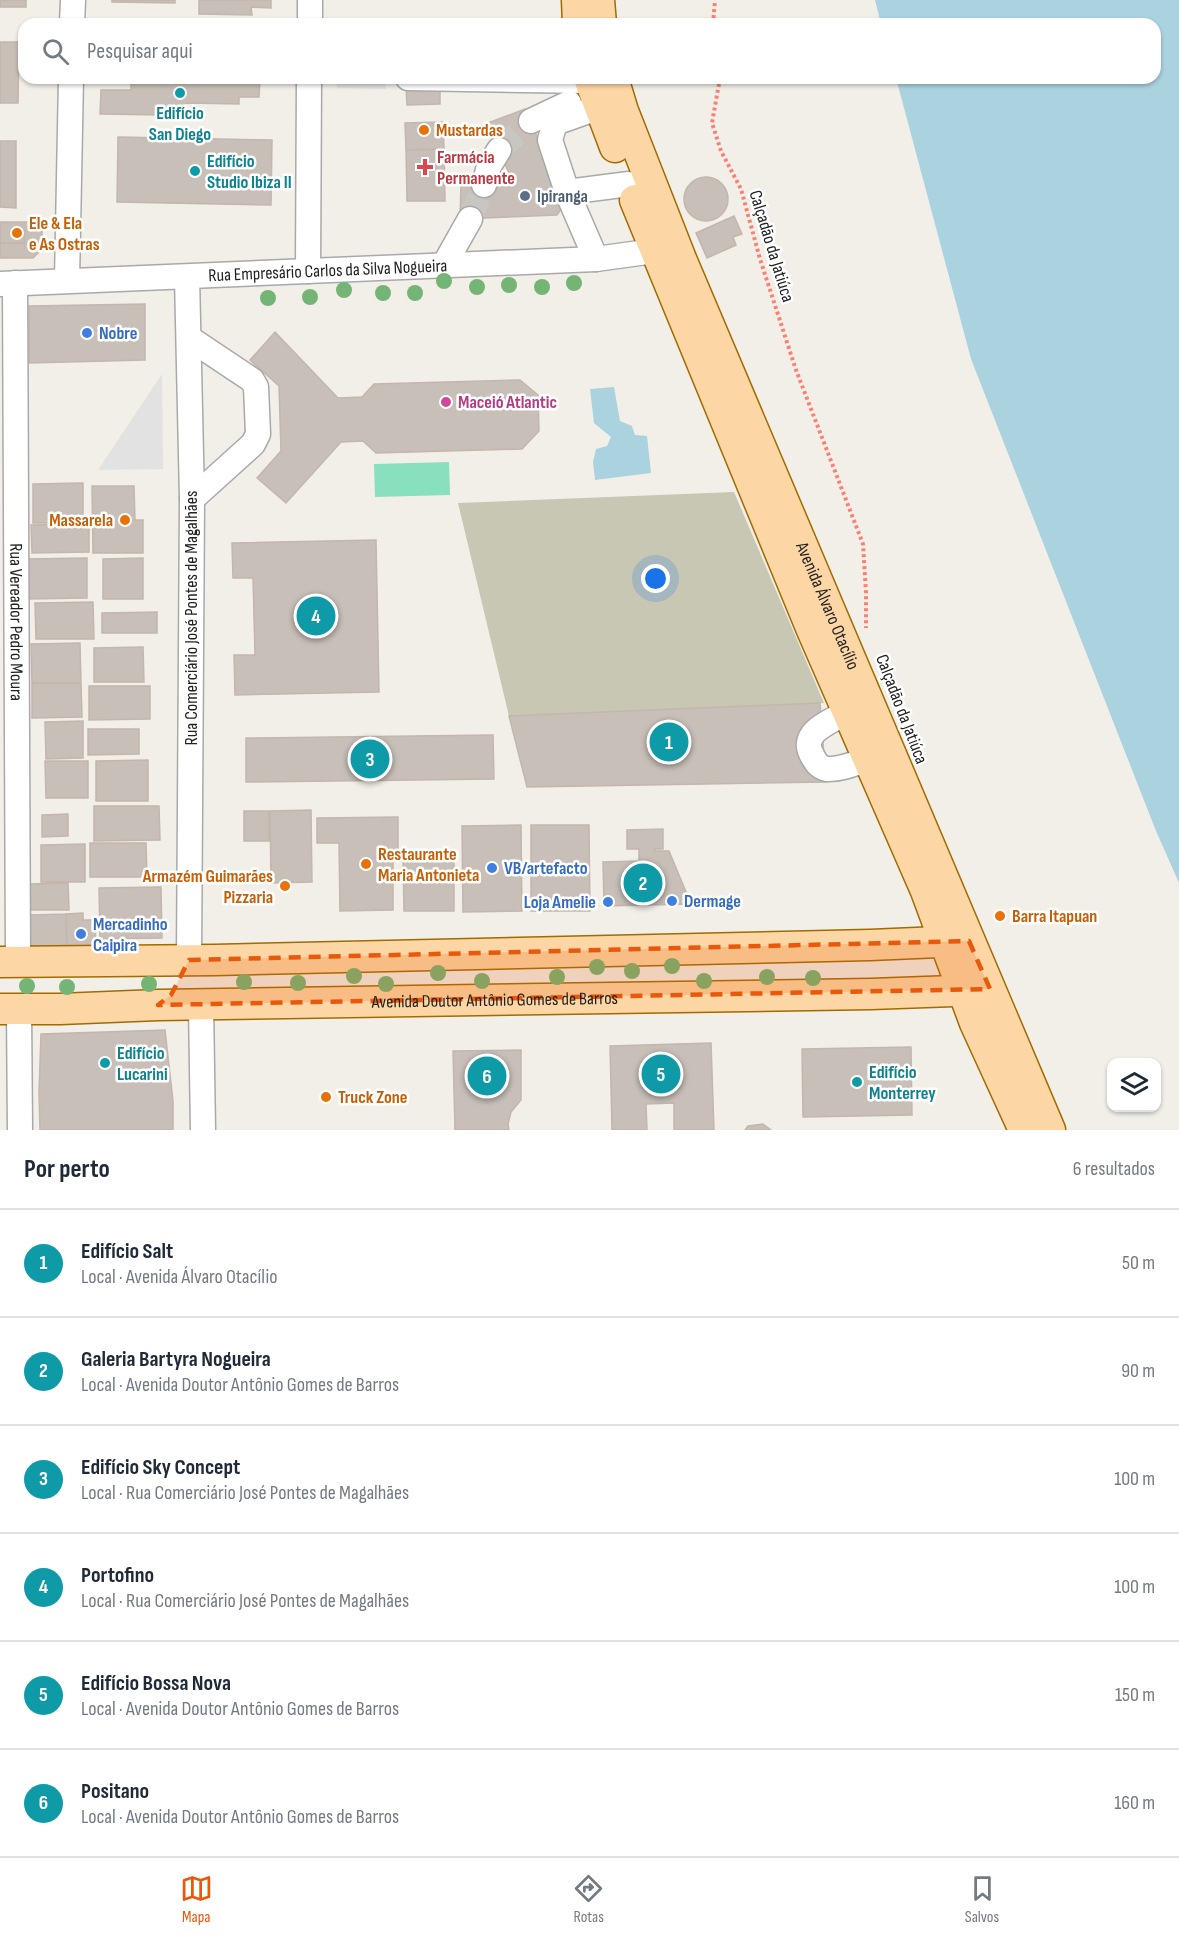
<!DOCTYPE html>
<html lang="pt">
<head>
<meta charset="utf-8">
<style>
	:root { --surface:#fff; --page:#f6f6f7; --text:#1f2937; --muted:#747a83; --line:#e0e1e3; --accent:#ea580c }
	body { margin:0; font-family:"Sofia Sans Condensed",sans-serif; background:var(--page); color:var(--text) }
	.controls { position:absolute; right:18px; bottom:18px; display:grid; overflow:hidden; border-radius:12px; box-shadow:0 2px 4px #0004 }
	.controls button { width:54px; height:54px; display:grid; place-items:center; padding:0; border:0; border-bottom:2px solid var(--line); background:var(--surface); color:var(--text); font:30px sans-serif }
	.you { position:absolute; left:656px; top:579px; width:21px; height:21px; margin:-15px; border:4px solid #fff; border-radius:50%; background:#1a73e8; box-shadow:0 0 0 9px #1a73e833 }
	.badge { display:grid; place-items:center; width:39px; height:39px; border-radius:50%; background:var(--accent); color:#fff; font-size:20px; font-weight:700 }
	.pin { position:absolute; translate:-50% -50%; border:3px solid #fff; box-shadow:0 2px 6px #0006 }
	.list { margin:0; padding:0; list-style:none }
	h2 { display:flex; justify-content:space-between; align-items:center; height:78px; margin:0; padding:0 24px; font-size:26px }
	h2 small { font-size:20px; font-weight:400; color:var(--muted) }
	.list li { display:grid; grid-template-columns:39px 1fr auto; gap:18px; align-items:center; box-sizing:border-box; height:108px; padding:0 24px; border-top:2px solid var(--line) }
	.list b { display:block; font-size:22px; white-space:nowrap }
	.list p { margin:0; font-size:20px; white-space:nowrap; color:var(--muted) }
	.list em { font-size:20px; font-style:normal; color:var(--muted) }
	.icon { flex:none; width:33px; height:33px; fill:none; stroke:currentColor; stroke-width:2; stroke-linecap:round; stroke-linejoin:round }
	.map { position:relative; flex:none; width:1179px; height:1130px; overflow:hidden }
	.search { position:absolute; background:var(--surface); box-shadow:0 2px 4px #0004; left:18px; right:18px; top:18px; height:66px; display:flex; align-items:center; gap:15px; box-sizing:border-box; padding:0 21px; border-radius:18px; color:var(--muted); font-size:22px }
	.sheet { height:726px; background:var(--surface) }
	nav { display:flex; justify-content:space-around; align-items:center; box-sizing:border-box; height:84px; border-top:2px solid var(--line); background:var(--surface); font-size:16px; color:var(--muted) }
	nav a { display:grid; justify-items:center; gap:3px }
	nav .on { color:var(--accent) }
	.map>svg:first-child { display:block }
	.construction { fill:#c7c7b4 }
	.pitch { fill:#88e0be }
	.parking { fill:#e2e2e2 }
	.water { fill:#aad3df }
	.building { fill:#c7bfb8; stroke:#c4b6ab; stroke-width:1.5 }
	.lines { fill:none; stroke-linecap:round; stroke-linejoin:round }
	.minor-tunnel { stroke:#c8c6c1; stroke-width:24; stroke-dasharray:24 12; stroke-linecap:butt }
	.minor-casing { stroke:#a9a9a9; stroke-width:27 }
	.major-casing { stroke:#a06b00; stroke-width:33 }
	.path { stroke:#fa8072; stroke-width:4; stroke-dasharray:3 3; stroke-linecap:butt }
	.minor { stroke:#fff; stroke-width:24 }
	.major { stroke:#fcd6a4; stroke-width:30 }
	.tree { fill:#74b475 }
	.marked { fill:#e8590c; fill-opacity:0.2; stroke:#e8590c; stroke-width:4.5; stroke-dasharray:12 8; stroke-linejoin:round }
	.culture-dot { fill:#0f9aa8; stroke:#fff; stroke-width:2 }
	.food-dot { fill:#e8710a; stroke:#fff; stroke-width:2 }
	.health-dot { fill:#e0444e; stroke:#fff; stroke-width:2 }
	.service-dot { fill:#5c6f8a; stroke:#fff; stroke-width:2 }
	.shop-dot { fill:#3f7fe0; stroke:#fff; stroke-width:2 }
	.hotel-dot { fill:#d1479c; stroke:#fff; stroke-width:2 }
	.labels { text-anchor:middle; stroke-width:5; stroke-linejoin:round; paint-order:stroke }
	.culture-label { font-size:18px; font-weight:bold; fill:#0d838f; stroke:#fff; text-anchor:start }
	.food-label { font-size:18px; font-weight:bold; fill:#c56008; stroke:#fff; text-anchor:start }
	.health-label { font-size:18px; font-weight:bold; fill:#be3a42; stroke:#fff; text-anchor:start }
	.service-label { font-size:18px; font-weight:bold; fill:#4e5e75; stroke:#fff; text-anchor:start }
	.street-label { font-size:18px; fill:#222; stroke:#fff }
	.shop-label { font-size:18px; font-weight:bold; fill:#366cbe; stroke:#fff; text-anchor:start }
	.hotel-label { font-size:18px; font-weight:bold; fill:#b23c85; stroke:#fff; text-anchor:start }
</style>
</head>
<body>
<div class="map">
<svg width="1179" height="1130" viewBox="0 0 1179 1130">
	<rect width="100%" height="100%" fill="#f2efe9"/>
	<path class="construction" d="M734,492L824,703L509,716L458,503Z"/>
	<path class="pitch" d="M449,462L450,495L375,497L374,464Z"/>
	<path class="parking" d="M337,78H386V89L337,88Z
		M162,374L163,469L98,470Z"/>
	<path class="water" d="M875,0H1179V883L1156,831L971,359L896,78H1155V24H881Z
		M614,387L620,421L632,426L635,435L647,436L651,473L595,480L593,462L596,449L607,446L611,437L594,423L590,389Z"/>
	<path class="building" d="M0,0H26V7H0Z
		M112,0H175V3L112,2Z
		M199,0H271V8L251,7L252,15L199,14Z
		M0,42H19L18,103H0Z
		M131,78H260L259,97H239V104L186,103L163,115L100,114L101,90H131Z
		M440,85V104L407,105L406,86Z
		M525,109L566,202L557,215L460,219L461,185L513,183L488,123Z
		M443,122L444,149L406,150L405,123Z
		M118,137L272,140L271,205L117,202Z
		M0,141H16V208L0,207Z
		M444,149L445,201H407L406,150Z
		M684 199a22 22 0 1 1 44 0a22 22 0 1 1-44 0Z
		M734,216L742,234L733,237L736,245L707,258L696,233Z
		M0,222H42V230H25L24,243H0Z
		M25,230H42V249L33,258H0V243H24Z
		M145,304V360L29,363V306Z
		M275,332L338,398L362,397L374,384L520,380L538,395L539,431L522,449L376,453L363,441L341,442L286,503L257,478L281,451L279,386L250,360Z
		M83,483V523H33V484Z
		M92,486H134L135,520H143V553H93Z
		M89,524V552L32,553L31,525Z
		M376,540L379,692L235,695L234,655H255L253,578H233L232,543Z
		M87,558V598L26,599L25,559Z
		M143,558V599H103V559Z
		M93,602L94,639H36L35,603Z
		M157,612V633H102V613Z
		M80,643L81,683H32L31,644Z
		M143,647L144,682H94V648Z
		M32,683H81L82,717L32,718Z
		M89,686H150V719L89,720Z
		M820,703L826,782L527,787L509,716Z
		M83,721V758L46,759L45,722Z
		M88,729H139V754L88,755Z
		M493,735L494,779L246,782V738Z
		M148,760V801H96V761Z
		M45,761H88V798H46Z
		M94,806H159L160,840L94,841Z
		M311,810L312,882L271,883L270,811Z
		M244,811H269V841H244Z
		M68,814V836L42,837V815Z
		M398,817V860L393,861V910L340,911L339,843H317V818Z
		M521,825L522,911L463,912L462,826Z
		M531,825H589L590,911H531Z
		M663,829V849H655V851H669L691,904L604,906L603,862L639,861V849H627V830Z
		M90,843H146L147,877H90Z
		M85,844V882H41V845Z
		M454,856V911H404L403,857Z
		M68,883L69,910H31L30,884Z
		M161,887L162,938L100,939L99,888Z
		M83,913V920H95L96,948H67L66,914Z
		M66,914L67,948L30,949V915Z
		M165,1030L173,1101V1130H40L39,1092L41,1034Z
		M711,1043L714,1130H674V1103L646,1104L647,1130H612L610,1046Z
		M911,1047L912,1115L803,1117L802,1049Z
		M521,1050V1100L511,1112L508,1124L509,1130H455L453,1051Z
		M763,1124L771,1130H745L748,1126Z"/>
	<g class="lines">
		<path class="minor-tunnel" d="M499,150L531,121
			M470,219L484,185"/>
		<g class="minor-casing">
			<g id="minor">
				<path d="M72,24L73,0"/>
				<path d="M310,24V0"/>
				<path d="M408,78L589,81"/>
				<path d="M531,121L569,103"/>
				<path d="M484,185L489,166L499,150"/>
				<path d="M567,192L629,184"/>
				<path d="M596,259L567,192L550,140L555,123L600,107"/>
				<path d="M444,265L470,219"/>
				<path d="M308,271L309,78"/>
				<path d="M187,277L192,499L189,960"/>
				<path d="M67,280L71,78"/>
				<path id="s1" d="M15,283L18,961"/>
				<path id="s2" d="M0,284L596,259L654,251"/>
				<path d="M189,338L252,380L256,387L258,434L253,444L192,499"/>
				<path d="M848,712C831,721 797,733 813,757C816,763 820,768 827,769C840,770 856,763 868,759"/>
				<path d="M201,1005L203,1130"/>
				<path d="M19,1009L20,1130"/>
			</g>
		</g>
		<g class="major-casing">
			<g id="major">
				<path d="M577,0L578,24"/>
				<path d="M599,0L601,24"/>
				<path d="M589,78L615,147"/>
				<path id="s3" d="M613,78L623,111L681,259L1050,1130"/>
				<path d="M635,200L812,630L926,891L975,1023L1024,1130"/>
				<path d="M0,962L215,960L870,945L963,941"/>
				<path id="s4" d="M0,1009H60L158,1005L871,994L981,990"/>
			</g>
		</g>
		<path class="path" d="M713,24L715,0
			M720,78L712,123L721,151L741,189L760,259L796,370L863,544L866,593V628"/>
		<use href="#minor" class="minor"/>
		<use href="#major" class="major"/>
	</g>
	<g class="tree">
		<circle cx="444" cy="281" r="8"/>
		<circle cx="574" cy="283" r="8"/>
		<circle cx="509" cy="285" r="8"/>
		<circle cx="477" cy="287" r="8"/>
		<circle cx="542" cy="287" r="8"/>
		<circle cx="344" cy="290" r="8"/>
		<circle cx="383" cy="293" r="8"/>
		<circle cx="415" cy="293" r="8"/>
		<circle cx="310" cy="297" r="8"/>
		<circle cx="268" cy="298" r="8"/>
		<circle cx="672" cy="966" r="8"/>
		<circle cx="597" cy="967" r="8"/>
		<circle cx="632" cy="971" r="8"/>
		<circle cx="438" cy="973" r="8"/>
		<circle cx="354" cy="976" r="8"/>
		<circle cx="557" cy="977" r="8"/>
		<circle cx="767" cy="977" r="8"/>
		<circle cx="813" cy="978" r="8"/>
		<circle cx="482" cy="981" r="8"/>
		<circle cx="704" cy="981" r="8"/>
		<circle cx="244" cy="982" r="8"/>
		<circle cx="298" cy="983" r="8"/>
		<circle cx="149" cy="984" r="8"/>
		<circle cx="386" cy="984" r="8"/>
		<circle cx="27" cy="986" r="8"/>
		<circle cx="67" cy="987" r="8"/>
	</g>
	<path class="marked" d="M969,941L990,989L158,1005L171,995L189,960Z"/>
	<g class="culture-dot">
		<circle cx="180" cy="93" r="6"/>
		<circle cx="195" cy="171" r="6"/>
		<circle cx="105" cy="1063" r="6"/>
		<circle cx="857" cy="1082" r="6"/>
	</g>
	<g class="food-dot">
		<circle cx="424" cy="130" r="6"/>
		<circle cx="17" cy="233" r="6"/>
		<circle cx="125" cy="520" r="6"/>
		<circle cx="366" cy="864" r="6"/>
		<circle cx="285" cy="886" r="6"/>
		<circle cx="1000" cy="916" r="6"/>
		<circle cx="326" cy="1097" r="6"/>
	</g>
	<path class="health-dot" d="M422 158h6v6h6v6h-6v6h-6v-6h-6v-6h6z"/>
	<circle class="service-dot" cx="525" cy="196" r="6"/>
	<g class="shop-dot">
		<circle cx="87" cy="333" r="6"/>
		<circle cx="492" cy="868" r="6"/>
		<circle cx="672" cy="901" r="6"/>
		<circle cx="608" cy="902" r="6"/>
		<circle cx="81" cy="934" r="6"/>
	</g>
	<circle class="hotel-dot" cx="446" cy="402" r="6"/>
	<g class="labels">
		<g class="culture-label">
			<text x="180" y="119" text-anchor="middle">Edifício<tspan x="180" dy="21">San Diego</tspan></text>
			<text x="207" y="167">Edifício<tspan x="207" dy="21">Studio Ibiza II</tspan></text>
			<text x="117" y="1059">Edifício<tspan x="117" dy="21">Lucarini</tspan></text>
			<text x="869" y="1078">Edifício<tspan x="869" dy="21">Monterrey</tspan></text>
		</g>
		<g class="food-label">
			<text x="436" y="136">Mustardas</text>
			<text x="29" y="229">Ele &amp; Ela<tspan x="29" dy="21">e As Ostras</tspan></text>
			<text x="113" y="526" text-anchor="end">Massarela</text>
			<text x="378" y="860">Restaurante<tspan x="378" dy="21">Maria Antonieta</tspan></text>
			<text x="273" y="882" text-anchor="end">Armazém Guimarães<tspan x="273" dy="21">Pizzaria</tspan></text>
			<text x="1012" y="922">Barra Itapuan</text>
			<text x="338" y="1103">Truck Zone</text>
		</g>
		<g class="health-label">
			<text x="437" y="163">Farmácia<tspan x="437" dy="21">Permanente</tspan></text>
		</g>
		<g class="service-label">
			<text x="537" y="202">Ipiranga</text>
		</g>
		<g class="street-label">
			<text transform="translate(772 246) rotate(73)" y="6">Calçadão da Jatiúca</text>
			<text dy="6" stroke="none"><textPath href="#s2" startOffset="328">Rua Empresário Carlos da Silva Nogueira</textPath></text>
			<text dy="6" stroke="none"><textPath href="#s3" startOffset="570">Avenida Álvaro Otacílio</textPath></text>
			<text transform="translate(191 618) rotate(-90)" y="6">Rua Comerciário José Pontes de Magalhães</text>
			<text dy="6" stroke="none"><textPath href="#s1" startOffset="339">Rua Vereador Pedro Moura</textPath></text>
			<text transform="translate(902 709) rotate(69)" y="6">Calçadão da Jatiúca</text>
			<text dy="6" stroke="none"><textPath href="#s4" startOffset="495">Avenida Doutor Antônio Gomes de Barros</textPath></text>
		</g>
		<g class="shop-label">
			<text x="99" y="339">Nobre</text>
			<text x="504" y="874">VB/artefacto</text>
			<text x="684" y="907">Dermage</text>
			<text x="596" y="908" text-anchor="end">Loja Amelie</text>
			<text x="93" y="930">Mercadinho<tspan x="93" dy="21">Caipira</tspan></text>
		</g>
		<g class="hotel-label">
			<text x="458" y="408">Maceió Atlantic</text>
		</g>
	</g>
</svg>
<div class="controls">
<button><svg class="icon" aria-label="layers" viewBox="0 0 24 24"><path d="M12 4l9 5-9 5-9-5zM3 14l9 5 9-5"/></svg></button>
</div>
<div class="you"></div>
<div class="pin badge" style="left:669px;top:742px;background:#0f9aa8">1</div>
<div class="pin badge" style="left:643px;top:883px;background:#0f9aa8">2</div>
<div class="pin badge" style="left:370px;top:759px;background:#0f9aa8">3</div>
<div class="pin badge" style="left:316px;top:616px;background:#0f9aa8">4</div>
<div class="pin badge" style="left:661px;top:1074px;background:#0f9aa8">5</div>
<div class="pin badge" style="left:487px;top:1076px;background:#0f9aa8">6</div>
<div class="search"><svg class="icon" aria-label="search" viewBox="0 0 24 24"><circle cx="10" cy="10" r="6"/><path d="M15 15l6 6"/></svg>Pesquisar aqui</div>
</div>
<section class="sheet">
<h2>Por perto<small>6 resultados</small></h2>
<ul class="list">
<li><span class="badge" style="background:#0f9aa8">1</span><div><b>Edifício Salt</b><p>Local · Avenida Álvaro Otacílio</p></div><em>50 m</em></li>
<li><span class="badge" style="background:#0f9aa8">2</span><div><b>Galeria Bartyra Nogueira</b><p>Local · Avenida Doutor Antônio Gomes de Barros</p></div><em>90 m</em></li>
<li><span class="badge" style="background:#0f9aa8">3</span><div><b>Edifício Sky Concept</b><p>Local · Rua Comerciário José Pontes de Magalhães</p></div><em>100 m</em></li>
<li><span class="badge" style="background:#0f9aa8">4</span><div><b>Portofino</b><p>Local · Rua Comerciário José Pontes de Magalhães</p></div><em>100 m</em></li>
<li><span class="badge" style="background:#0f9aa8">5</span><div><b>Edifício Bossa Nova</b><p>Local · Avenida Doutor Antônio Gomes de Barros</p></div><em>150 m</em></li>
<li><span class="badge" style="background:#0f9aa8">6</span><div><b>Positano</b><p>Local · Avenida Doutor Antônio Gomes de Barros</p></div><em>160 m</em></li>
</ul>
</section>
<nav>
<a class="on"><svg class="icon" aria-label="map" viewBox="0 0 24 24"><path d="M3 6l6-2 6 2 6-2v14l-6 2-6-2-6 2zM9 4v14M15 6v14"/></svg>Mapa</a>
<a><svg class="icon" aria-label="directions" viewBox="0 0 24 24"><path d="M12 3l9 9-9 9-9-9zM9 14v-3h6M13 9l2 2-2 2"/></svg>Rotas</a>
<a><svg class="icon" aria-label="saved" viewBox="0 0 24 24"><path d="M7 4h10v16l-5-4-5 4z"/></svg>Salvos</a>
</nav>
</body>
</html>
